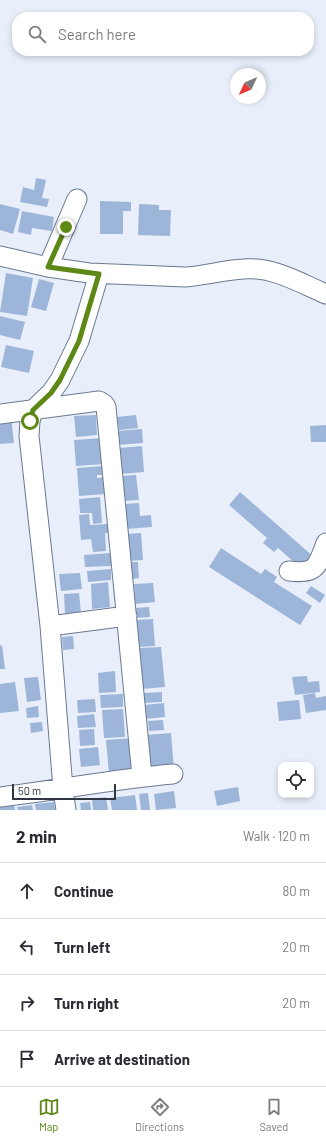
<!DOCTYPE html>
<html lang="en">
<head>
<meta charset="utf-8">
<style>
	:root { --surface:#fff; --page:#f7f7f7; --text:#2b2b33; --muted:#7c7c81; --line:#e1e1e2; --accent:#5d8816 }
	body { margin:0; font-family:Barlow,sans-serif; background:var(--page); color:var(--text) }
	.controls { position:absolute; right:12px; bottom:12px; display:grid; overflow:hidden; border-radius:8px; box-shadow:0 2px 6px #0003 }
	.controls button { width:36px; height:36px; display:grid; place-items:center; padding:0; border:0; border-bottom:1px solid var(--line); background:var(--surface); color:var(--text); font:20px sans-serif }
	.compass { position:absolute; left:230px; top:68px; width:36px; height:36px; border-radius:50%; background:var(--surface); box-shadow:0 2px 6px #0003; rotate:226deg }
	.scale { position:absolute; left:12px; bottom:10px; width:104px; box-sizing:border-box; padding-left:4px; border:2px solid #313742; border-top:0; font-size:11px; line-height:14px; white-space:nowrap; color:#313742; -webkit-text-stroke:3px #fbfbfb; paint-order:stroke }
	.stop { position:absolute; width:12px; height:12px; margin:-9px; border:3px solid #5d8816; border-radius:50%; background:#fff }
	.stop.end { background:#5d8816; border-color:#fff; box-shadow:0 1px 4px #0008 }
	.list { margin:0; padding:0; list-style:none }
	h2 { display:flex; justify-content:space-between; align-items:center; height:52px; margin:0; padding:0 16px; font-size:17px }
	h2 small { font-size:13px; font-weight:400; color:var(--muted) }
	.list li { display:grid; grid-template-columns:26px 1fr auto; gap:12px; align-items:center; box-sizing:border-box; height:56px; padding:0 16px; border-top:1px solid var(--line) }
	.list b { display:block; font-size:15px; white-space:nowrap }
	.list em { font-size:13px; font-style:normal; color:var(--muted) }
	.icon { flex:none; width:22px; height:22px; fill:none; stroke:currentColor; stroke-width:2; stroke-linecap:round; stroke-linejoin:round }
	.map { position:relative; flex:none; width:326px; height:810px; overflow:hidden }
	.search { position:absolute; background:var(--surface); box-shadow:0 2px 6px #0003; left:12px; right:12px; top:12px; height:44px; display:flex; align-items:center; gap:10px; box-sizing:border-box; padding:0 14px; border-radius:16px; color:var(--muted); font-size:15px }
	.sheet { height:276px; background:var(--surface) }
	nav { display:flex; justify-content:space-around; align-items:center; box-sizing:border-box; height:56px; border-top:1px solid var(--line); background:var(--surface); font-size:11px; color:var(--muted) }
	nav a { display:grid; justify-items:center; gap:2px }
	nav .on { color:var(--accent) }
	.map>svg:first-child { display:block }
	.building { fill:#9eb5da }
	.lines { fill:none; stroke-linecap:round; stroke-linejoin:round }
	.minor-casing { stroke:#6a7991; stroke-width:21 }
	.minor { stroke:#fff; stroke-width:19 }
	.route { stroke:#5d8816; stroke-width:5 }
</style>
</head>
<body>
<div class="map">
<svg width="326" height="810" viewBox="0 0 326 810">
	<rect width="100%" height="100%" fill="#e8effa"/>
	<path class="building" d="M36,178L46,180L42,198L49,199L47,207L20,202L23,187L34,190Z
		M100,201L131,202V211H123V234H100Z
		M0,204L20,209L13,234L0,230Z
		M139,204L159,205V210H171L170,236L138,235Z
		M22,211L54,217L52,231L32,228L31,235L18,232Z
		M6,273L33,278L27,316L0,312Z
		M39,279L54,283L46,311L31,307Z
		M0,316L25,322L20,340L0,335Z
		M6,345L34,351L29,373L1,367Z
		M96,415L97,435L76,437L74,416Z
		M136,415L138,428L119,430L117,417Z
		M11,416L14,443L0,444V417Z
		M326,425V442H311L310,426Z
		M142,429L143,443L117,445L116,431Z
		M103,438L105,464L76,466L74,440Z
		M142,446L144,472L120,474L119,448Z
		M103,466L104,475H97V478L105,477L106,494L79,496L77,468Z
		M136,475L139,500L123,501L121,476Z
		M240,492L315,558L303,570L278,548L274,552L263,543L267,538L229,505Z
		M100,497L102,523L93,524L92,513H80L79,499Z
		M139,503L140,516L151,515L152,527L126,529L124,504Z
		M89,514L90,525L108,524L109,533H105L106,551L93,552L91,539L81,540L79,515Z
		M141,533L143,560L128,561L125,534Z
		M221,548L261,574L265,569L277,577L274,582L312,606L300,625L209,567Z
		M111,553L112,566L85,567L84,555Z
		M130,562H138L139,578L132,579Z
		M111,569V580L88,582L87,571Z
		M80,573L82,589L61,591L59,574Z
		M108,582L110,607L92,609L91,584Z
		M153,583L155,602L135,604L134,584Z
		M311,586L325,595L320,603L306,593Z
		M79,593L81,613L65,614L64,594Z
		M149,607L150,617L136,618L135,608Z
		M153,619L155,646L138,647L136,620Z
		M73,636L74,649L63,650L62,637Z
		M2,645L5,669H0V646Z
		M161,647L165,687L142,689L139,648Z
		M115,671L116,692L99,693L98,673Z
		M307,676L308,682L319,681L320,692L295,695L292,677Z
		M38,677L41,700L27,702L24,678Z
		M15,682L19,711L0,713V684Z
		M162,692V702L144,703L143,693Z
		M315,693L316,698L326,696V710L306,713L303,695Z
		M123,694V707L101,708L100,695Z
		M95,699L96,712L78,713L77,700Z
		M299,700L301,719L279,721L277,702Z
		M164,703L165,717L145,719L144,705Z
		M38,706L39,717L27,718L26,708Z
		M123,709L125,737L104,738L102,710Z
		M94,714L96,727L78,728L77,716Z
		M163,720L164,730L149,731L148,721Z
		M42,722L43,731L31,733L30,723Z
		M94,729L95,745L80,746L79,730Z
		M171,733L174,769L149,770L146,735Z
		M133,738L135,772L109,774L106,740Z
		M98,747L100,765L81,767L79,749Z
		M238,787L240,801L217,806L214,791Z
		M174,791L176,808L156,810L154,794Z
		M148,793L150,810H141L139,794Z
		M135,795L137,810H112L110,798Z
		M106,797L108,810H93L92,799Z
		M54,802L55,810H36L35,804Z
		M90,802L91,810H81L80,803Z
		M14,805L15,810H0V806Z
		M32,805L33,810H18L17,807Z"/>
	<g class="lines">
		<g class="minor-casing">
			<path id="minor" d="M0,256L48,267L89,273L185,277C204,276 224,270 243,269C272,266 300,283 326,294
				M48,267L77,199
				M0,414L99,401L104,404L106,407L142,776
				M289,571C317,574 317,567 326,543
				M50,626L127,616
				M0,797C58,790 115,779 173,774
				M66,810L63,789L50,626L29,436L30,421L33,410L51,393L60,380L79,341L99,274"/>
		</g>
		<use href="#minor" class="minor"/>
	</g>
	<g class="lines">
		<path class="route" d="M30,421L33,410L51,393L60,380L79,341L99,274L48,267L66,227"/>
	</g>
</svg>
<div class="controls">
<button><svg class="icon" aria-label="locate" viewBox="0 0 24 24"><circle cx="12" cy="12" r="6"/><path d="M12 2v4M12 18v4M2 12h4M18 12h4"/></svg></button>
</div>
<svg class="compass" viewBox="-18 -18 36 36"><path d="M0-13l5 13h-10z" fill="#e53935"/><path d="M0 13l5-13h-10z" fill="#7c7c81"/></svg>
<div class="scale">50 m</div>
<div class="stop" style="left:30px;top:421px"></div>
<div class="stop end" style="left:66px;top:227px"></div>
<div class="search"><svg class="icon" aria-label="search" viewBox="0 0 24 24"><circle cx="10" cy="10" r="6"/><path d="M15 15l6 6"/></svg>Search here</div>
</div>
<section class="sheet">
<h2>2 min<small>Walk · 120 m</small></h2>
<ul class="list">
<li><svg class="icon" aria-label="ahead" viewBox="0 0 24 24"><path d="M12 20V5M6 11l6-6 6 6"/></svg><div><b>Continue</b></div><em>80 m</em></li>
<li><svg class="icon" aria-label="left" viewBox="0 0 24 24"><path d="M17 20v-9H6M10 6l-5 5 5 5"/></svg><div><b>Turn left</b></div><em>20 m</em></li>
<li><svg class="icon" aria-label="right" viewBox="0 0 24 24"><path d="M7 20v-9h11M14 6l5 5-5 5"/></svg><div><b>Turn right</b></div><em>20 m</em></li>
<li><svg class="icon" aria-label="arrive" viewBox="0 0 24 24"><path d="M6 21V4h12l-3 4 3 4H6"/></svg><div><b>Arrive at destination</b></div></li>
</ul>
</section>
<nav>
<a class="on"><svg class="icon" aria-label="map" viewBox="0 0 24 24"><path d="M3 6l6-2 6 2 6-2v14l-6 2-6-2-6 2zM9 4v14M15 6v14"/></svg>Map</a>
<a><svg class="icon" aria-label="directions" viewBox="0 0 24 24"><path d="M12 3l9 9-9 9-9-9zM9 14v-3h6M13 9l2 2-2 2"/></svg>Directions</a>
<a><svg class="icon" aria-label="saved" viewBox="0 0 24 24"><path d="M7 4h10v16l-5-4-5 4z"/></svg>Saved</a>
</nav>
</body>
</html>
